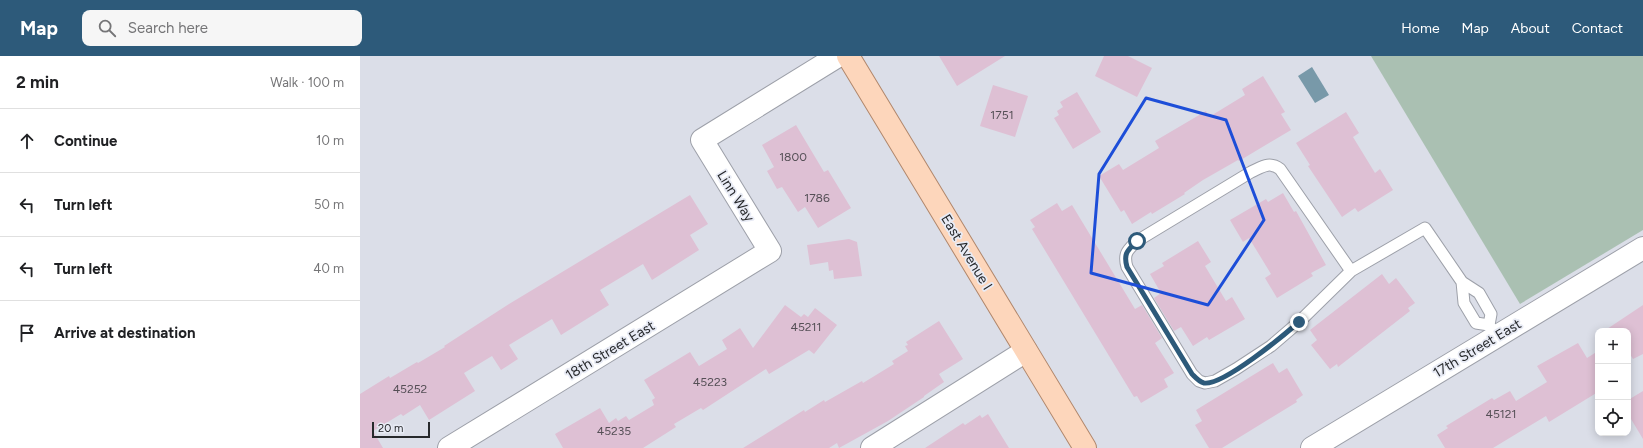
<!DOCTYPE html>
<html lang="en">
<head>
<meta charset="utf-8">
<style>
	:root { --surface:#fff; --page:#f6f6f6; --text:#202124; --muted:#757577; --line:#e0e0e0; --accent:#2d5a7a }
	body { margin:0; font-family:Figtree,sans-serif; background:var(--page); color:var(--text) }
	.controls { position:absolute; right:12px; bottom:12px; display:grid; overflow:hidden; border-radius:8px; box-shadow:0 2px 10px #0003 }
	.controls button { width:36px; height:36px; display:grid; place-items:center; padding:0; border:0; border-bottom:1px solid var(--line); background:var(--surface); color:var(--text); font:20px sans-serif }
	.scale { position:absolute; left:12px; bottom:10px; width:58px; box-sizing:border-box; padding-left:4px; border:2px solid #27292c; border-top:0; font-size:11px; line-height:14px; white-space:nowrap; color:#27292c; -webkit-text-stroke:3px #e8ebf5; paint-order:stroke }
	.stop { position:absolute; width:12px; height:12px; margin:-9px; border:3px solid #2d5a7a; border-radius:50%; background:#fff }
	.stop.end { background:#2d5a7a; border-color:#fff; box-shadow:0 1px 4px #0008 }
	.list { margin:0; padding:0; list-style:none }
	h2 { display:flex; justify-content:space-between; align-items:center; height:52px; margin:0; padding:0 16px; font-size:17px }
	h2 small { font-size:13px; font-weight:400; color:var(--muted) }
	.list li { display:grid; grid-template-columns:26px 1fr auto; gap:12px; align-items:center; box-sizing:border-box; height:64px; padding:0 16px; border-top:1px solid var(--line) }
	.list b { display:block; font-size:15px; white-space:nowrap }
	.list em { font-size:13px; font-style:normal; color:var(--muted) }
	.icon { flex:none; width:22px; height:22px; fill:none; stroke:currentColor; stroke-width:2; stroke-linecap:round; stroke-linejoin:round }
	.map { position:relative; flex:none; width:1283px; height:392px; overflow:hidden }
	header { display:flex; align-items:center; gap:24px; box-sizing:border-box; height:56px; padding:0 20px; background:var(--accent); color:#fff }
	header strong { font-size:19px }
	nav { display:flex; gap:22px; margin-inline-start:auto; font-size:14px }
	.search { width:280px; height:36px; background:var(--page); display:flex; align-items:center; gap:10px; box-sizing:border-box; padding:0 14px; border-radius:8px; color:var(--muted); font-size:15px }
	main { display:flex }
	aside { flex:1; background:var(--surface) }
	.map>svg:first-child { display:block }
	.green { fill:#aac0b2 }
	.water { fill:#7899a9 }
	.building { fill:#dec0d4 }
	.lines { fill:none; stroke-linecap:round; stroke-linejoin:round }
	.service-casing { stroke:#9da0a9; stroke-width:13 }
	.minor-casing { stroke:#9da0a9; stroke-width:24 }
	.primary-casing { stroke:#b1876c; stroke-width:24 }
	.service { stroke:#fff; stroke-width:11 }
	.minor { stroke:#fff; stroke-width:22 }
	.primary { stroke:#fdd6bb; stroke-width:22 }
	.route { stroke:#2d5a7a; stroke-width:5 }
	.marked { fill:none; stroke:#1d4ed8; stroke-width:3; stroke-linejoin:round }
	.labels { text-anchor:middle; stroke-width:3.5; stroke-linejoin:round; paint-order:stroke }
	.number-label { font-size:12px; fill:#554f56 }
	.street-label { font-size:14px; fill:#27292c; stroke:#e8ebf5 }
</style>
</head>
<body>
<header>
<strong>Map</strong>
<div class="search"><svg class="icon" aria-label="search" viewBox="0 0 24 24"><circle cx="10" cy="10" r="6"/><path d="M15 15l6 6"/></svg>Search here</div>
<nav><a>Home</a><a>Map</a><a>About</a><a>Contact</a></nav>
</header>
<main>
<aside>
<h2>2 min<small>Walk · 100 m</small></h2>
<ul class="list">
<li><svg class="icon" aria-label="ahead" viewBox="0 0 24 24"><path d="M12 20V5M6 11l6-6 6 6"/></svg><div><b>Continue</b></div><em>10 m</em></li>
<li><svg class="icon" aria-label="left" viewBox="0 0 24 24"><path d="M17 20v-9H6M10 6l-5 5 5 5"/></svg><div><b>Turn left</b></div><em>50 m</em></li>
<li><svg class="icon" aria-label="left" viewBox="0 0 24 24"><path d="M17 20v-9H6M10 6l-5 5 5 5"/></svg><div><b>Turn left</b></div><em>40 m</em></li>
<li><svg class="icon" aria-label="arrive" viewBox="0 0 24 24"><path d="M6 21V4h12l-3 4 3 4H6"/></svg><div><b>Arrive at destination</b></div></li>
</ul>
</aside>
<div class="map">
<svg width="1283" height="392" viewBox="0 0 1283 392">
	<rect width="100%" height="100%" fill="#dbdee8"/>
	<path class="green" d="M1011,0H1283V174L1160,248Z"/>
	<path class="water" d="M952,11L969,39L955,47L938,20Z"/>
	<path class="building" d="M579,0H645L597,30Z
		M744,0H768L792,12L777,41L735,20Z
		M903,20L925,56L921,58L931,74L879,105L878,104L843,124L824,137L825,138L792,158L791,156L772,168L764,154L761,156L739,120L759,108L763,114L799,92L795,85L846,55L849,61L885,39L882,33Z
		M633,29L668,40L655,81L620,70Z
		M717,36L741,76L713,93L694,62L699,59L697,55L703,51L700,46Z
		M986,56L999,77L993,81L1015,117L1020,113L1033,134L998,156L995,152L982,161L948,110L950,109L936,87Z
		M436,69L464,116L468,114L491,152L458,172L445,151L438,156L422,131L417,133L407,115L414,111L402,89Z
		M923,137L934,156L936,155L966,209L951,217L953,220L917,242L905,222L911,218L889,182L883,186L870,164L906,143L908,146Z
		M330,139L348,168L330,179L339,194L292,224L283,208L240,234L249,249L201,279L192,263L149,289L158,303L141,314L132,300L104,317L115,335L69,364L60,349L43,360L41,358L13,375L23,392H0V338L29,320L30,322L57,306L58,307L85,291L84,290L149,248Z
		M697,147L702,155L712,149L775,253L782,249L802,282L795,287L814,317L804,323L808,331L781,347L777,340L774,341L672,173L675,171L670,164Z
		M489,183L497,186L502,220L474,223L473,214L469,215L468,206L450,209L447,189Z
		M838,185L851,206L845,210L866,245L872,241L885,263L849,284L847,281L833,290L821,271L814,275L794,242L801,237L790,218L804,210L802,207Z
		M1022,218L1029,228L1036,222L1055,247L1048,252L1050,255L978,311L977,308L970,313L951,289L957,284L950,274Z
		M425,249L441,261L444,258L448,261L455,252L477,269L454,298L449,294L409,318L406,313L343,354L341,352L314,368L316,371L283,392H203L195,378L240,352L249,367L256,362L258,365L266,360L269,364L294,349L292,344L295,342L284,324L330,296L339,310L367,293L362,284L380,272L393,292Z
		M1283,249V298L1273,303L1268,295V275H1244Z
		M579,265L603,303L579,318L584,326L564,340V341L528,365L479,392L477,387L469,392H383L444,354L445,356L464,344L465,346L502,325L503,327L534,308L532,305L548,295L545,290L548,289L546,286Z
		M1218,287L1227,302L1238,295V336L1189,366L1186,360L1133,392H1085L1077,379L1088,372L1086,370L1132,342L1134,344L1150,335L1156,345L1187,326L1177,310Z
		M913,307L919,317L927,312L943,339L936,344L937,346L862,392H849L835,369L842,365L836,354Z
		M1283,335V383L1268,358V344Z
		M628,358L649,392H565L603,367L605,369L620,359L622,362Z"/>
	<g class="lines">
		<g class="service-casing">
			<path id="service" d="M991,215L920,113C909,105 902,111 891,116L777,185C768,194 763,197 767,211L832,318L839,325L845,327L855,325L876,313L911,290L939,266L991,215L1065,172L1102,226L1119,237L1131,258L1129,269L1137,280
				M1102,226L1104,247L1116,267L1129,269"/>
		</g>
		<g class="minor-casing">
			<path id="minor" d="M89,392L410,195L342,84L478,0
				M512,392L666,295
				M952,392L1283,192"/>
		</g>
		<g class="primary-casing">
			<path id="primary" d="M488,0L725,392"/>
		</g>
		<use href="#service" class="service"/>
		<use href="#minor" class="minor"/>
		<use href="#primary" class="primary"/>
	</g>
	<g class="lines">
		<path class="route" d="M777,185C768,194 763,197 767,211L832,318C835,321 839,326 844,327C863,330 924,279 939,266"/>
	</g>
	<path class="marked" d="M786,42L866,64L904,164L848,249L731,217L739,118Z"/>
	<g class="labels">
		<g class="number-label">
			<text x="642" y="63">1751</text>
			<text x="433" y="105">1800</text>
			<text x="457" y="146">1786</text>
			<text x="446" y="275">45211</text>
			<text x="350" y="330">45223</text>
			<text x="50" y="337">45252</text>
			<text x="1141" y="362">45121</text>
			<text x="254" y="379">45235</text>
		</g>
		<g class="street-label">
			<text transform="translate(376 140) rotate(58)" y="5">Linn Way</text>
			<text transform="translate(607 196) rotate(59)" y="5">East Avenue I</text>
			<text transform="translate(1117 292) rotate(-31)" y="5">17th Street East</text>
			<text transform="translate(250 294) rotate(-31)" y="5">18th Street East</text>
		</g>
	</g>
</svg>
<div class="controls">
<button>+</button>
<button>−</button>
<button><svg class="icon" aria-label="locate" viewBox="0 0 24 24"><circle cx="12" cy="12" r="6"/><path d="M12 2v4M12 18v4M2 12h4M18 12h4"/></svg></button>
</div>
<div class="scale">20 m</div>
<div class="stop" style="left:777px;top:185px"></div>
<div class="stop end" style="left:939px;top:266px"></div>
</div>
</main>
</body>
</html>
